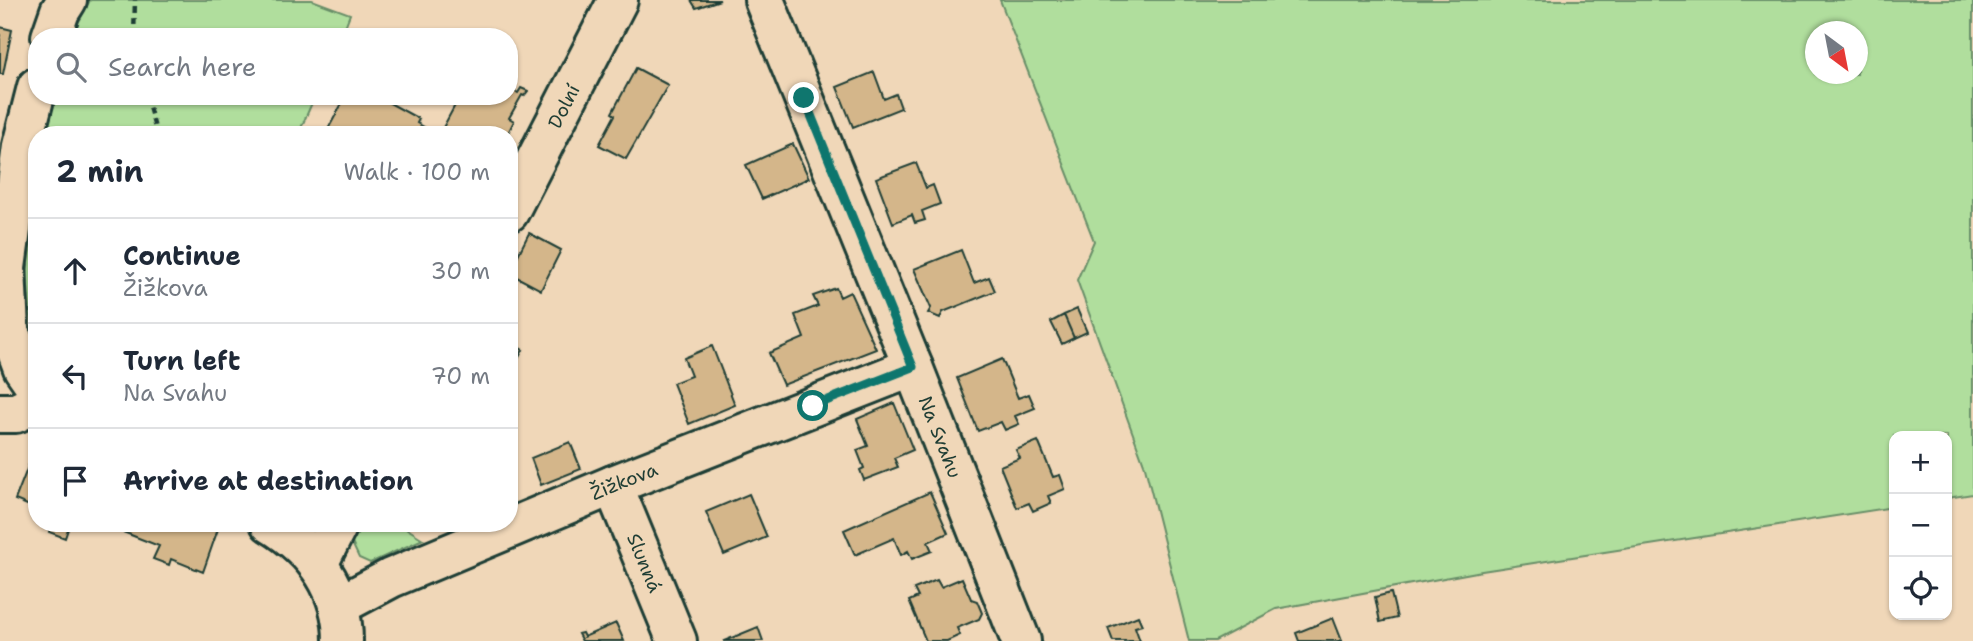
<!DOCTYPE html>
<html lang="en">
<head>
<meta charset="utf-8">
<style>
	:root { --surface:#fff; --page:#f2f2f3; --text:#1f2937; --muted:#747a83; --line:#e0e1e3 }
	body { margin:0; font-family:"Shantell Sans",sans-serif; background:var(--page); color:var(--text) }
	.controls { position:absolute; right:21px; bottom:21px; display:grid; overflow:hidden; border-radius:14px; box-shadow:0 2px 5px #0004 }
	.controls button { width:63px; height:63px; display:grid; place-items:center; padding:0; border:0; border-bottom:2px solid var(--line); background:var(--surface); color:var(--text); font:35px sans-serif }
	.compass { position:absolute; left:1805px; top:21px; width:63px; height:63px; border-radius:50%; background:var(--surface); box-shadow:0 2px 5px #0004; rotate:148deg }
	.stop { position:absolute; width:21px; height:21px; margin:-16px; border:5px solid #0f766e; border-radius:50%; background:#fff }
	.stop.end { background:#0f766e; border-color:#fff; box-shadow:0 2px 7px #0008 }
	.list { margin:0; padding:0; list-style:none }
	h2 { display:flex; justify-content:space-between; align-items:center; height:91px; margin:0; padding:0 28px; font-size:30px }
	h2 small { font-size:23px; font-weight:400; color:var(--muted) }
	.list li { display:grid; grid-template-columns:46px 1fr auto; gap:21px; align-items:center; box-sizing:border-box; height:105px; padding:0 28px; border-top:2px solid var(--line) }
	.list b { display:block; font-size:26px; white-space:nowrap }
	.list p { margin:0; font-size:23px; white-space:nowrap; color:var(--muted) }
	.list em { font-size:23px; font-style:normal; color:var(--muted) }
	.icon { flex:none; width:38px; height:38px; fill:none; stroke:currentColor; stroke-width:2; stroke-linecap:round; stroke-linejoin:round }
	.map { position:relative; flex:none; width:1973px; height:641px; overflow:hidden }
	.search { position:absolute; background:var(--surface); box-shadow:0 2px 5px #0004; left:28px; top:28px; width:490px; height:77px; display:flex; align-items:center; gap:18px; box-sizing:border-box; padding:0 24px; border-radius:28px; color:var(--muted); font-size:26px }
	.panel { position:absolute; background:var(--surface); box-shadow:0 2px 5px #0004; left:28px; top:126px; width:490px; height:406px; border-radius:28px }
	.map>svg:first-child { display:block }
	.green { fill:#b0de9d; stroke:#688e68; stroke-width:2; fill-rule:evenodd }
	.building { fill:#d4b68a; stroke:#1f3d34; stroke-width:2 }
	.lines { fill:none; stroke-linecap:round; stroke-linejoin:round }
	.minor-casing { stroke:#1f3d34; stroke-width:44 }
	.path { stroke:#1f3d34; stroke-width:4.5; stroke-dasharray:7 5; stroke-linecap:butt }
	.minor { stroke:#f0d7b8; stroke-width:38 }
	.route { stroke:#0f766e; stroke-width:9 }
	.labels { text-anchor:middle; stroke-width:6; stroke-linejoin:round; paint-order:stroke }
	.street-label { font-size:19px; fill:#1f3d34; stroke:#f0d7b8 }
</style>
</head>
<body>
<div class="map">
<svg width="1973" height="641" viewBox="0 0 1973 641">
	<rect width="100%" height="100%" fill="#f0d7b8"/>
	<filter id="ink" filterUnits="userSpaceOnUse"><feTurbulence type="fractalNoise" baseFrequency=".0143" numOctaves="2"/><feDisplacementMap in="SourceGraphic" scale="14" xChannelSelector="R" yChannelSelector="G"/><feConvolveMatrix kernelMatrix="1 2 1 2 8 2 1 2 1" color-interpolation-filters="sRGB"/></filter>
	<g filter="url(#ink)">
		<path class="green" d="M90,0H312L350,14L341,37H71Z
			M1000,0H1973V494L1947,498V436H1894V507L1482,571L1276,609L1215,641H1189L1145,467L1077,280L1094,241ZM1815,32H1857V74H1815Z
			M52,96H315L298,135H46Z
			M37,189V343C22,294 28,239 37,189Z
			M357,523H398L423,539L370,563L359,558L351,541Z"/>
		<path class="building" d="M691,0H720L696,8Z
			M0,27L12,30L3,74H0Z
			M636,68L668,85L626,159L599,145L615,115L612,113Z
			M874,72L884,99L896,94L901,108L853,127L837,87Z
			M509,88L518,93L521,88L528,91L524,96L522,95L509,118L514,121L507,135H439L460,96H509Z
			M346,96H377L419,119L417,123L438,135H335L327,131Z
			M793,144L809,178L762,199L746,165Z
			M916,163L926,188L933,185L940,204L922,211L925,220L915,223L912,215L893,223L876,178Z
			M529,233L561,250L541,290L509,273Z
			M961,250L974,283L989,277L995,291L943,312L940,318L928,313L931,308L914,269Z
			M836,288L840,297L850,292L876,349L783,385L769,353L804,338L795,315L818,306L813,296Z
			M1077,309L1087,332L1074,338L1064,315Z
			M1064,315L1074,338L1062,344L1051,322Z
			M509,342L523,350L509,375Z
			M712,346L735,405L689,424L673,383L691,376L684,358Z
			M1002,359L1018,398L1029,394L1035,408L1015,416L1019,424L1005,430L1001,422L978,431L957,378Z
			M894,403L913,450L894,458L898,467L864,480L860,470L864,468L857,450L868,446L857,419Z
			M1038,441L1053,477L1060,475L1065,489L1048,496L1051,503L1033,511L1029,503L1017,508L1000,466L1020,458L1016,450Z
			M570,442L581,469L541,485L531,458Z
			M33,454L37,456V509L15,500Z
			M930,492L948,533L928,542L932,551L912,559L908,551L901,555L894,538L855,555L844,530Z
			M749,494L767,537L724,555L706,512Z
			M52,523H70L65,538L49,532Z
			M114,523H204L218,529L203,572L171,559L169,565L153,559L159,546L113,528Z
			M962,578L971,599L977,601L982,613L979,619L957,628L960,635L947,641H926L909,601L918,597L914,589L937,580L941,587Z
			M1391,593L1397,618L1380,622L1375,597Z
			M1138,616L1142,625L1135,627L1140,641H1113L1108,628Z
			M1333,618L1342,641H1299L1296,633Z
			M616,623L624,641H582L578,634L582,633L584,637Z
			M758,627L763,641H724Z"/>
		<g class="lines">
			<g class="minor-casing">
				<g id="minor">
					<path id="s1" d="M764,0L913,367L1021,641"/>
					<path d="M51,37L60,11L67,0"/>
					<path d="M37,87L22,146L6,268L9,330L23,368L37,388"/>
					<path id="s2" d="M509,212L618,0"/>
					<path d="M0,413H16L37,403"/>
					<path id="s3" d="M613,485L677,641"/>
					<path d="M270,523C313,549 343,588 343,641"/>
					<path d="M318,564L339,523"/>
					<path id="s4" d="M340,605L391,578L613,485L913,367"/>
				</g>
			</g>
			<path class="path" d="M134,37L135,0
				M146,96L157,135"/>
			<use href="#minor" class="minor"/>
		</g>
	</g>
	<g class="lines" filter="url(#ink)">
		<path class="route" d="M804,98L913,367L813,406"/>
	</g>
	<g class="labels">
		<g class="street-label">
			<text dy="7" stroke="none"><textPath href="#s2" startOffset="119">Dolní</textPath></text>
			<text dy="7" stroke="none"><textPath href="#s1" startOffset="471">Na Svahu</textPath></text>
			<text dy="7" stroke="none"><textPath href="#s4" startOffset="310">Žižkova</textPath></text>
			<text dy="7" stroke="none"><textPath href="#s3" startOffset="84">Slunná</textPath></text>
		</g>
	</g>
</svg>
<div class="controls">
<button>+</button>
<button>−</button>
<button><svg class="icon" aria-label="locate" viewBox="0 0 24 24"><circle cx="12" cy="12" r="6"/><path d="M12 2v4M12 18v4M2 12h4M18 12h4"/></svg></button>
</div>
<svg class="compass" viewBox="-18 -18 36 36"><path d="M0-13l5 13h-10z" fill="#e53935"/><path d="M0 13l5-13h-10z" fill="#747a83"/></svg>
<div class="stop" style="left:813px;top:406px"></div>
<div class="stop end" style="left:804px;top:98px"></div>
<div class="search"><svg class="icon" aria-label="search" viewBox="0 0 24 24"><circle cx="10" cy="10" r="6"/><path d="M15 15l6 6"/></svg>Search here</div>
<section class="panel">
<h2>2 min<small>Walk · 100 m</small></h2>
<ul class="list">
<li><svg class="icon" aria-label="ahead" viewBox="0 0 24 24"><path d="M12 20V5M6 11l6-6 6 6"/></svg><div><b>Continue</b><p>Žižkova</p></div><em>30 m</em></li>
<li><svg class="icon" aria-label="left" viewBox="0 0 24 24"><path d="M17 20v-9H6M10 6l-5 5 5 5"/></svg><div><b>Turn left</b><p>Na Svahu</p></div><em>70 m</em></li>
<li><svg class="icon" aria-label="arrive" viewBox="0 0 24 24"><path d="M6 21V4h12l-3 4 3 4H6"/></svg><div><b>Arrive at destination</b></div></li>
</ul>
</section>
</div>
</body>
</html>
